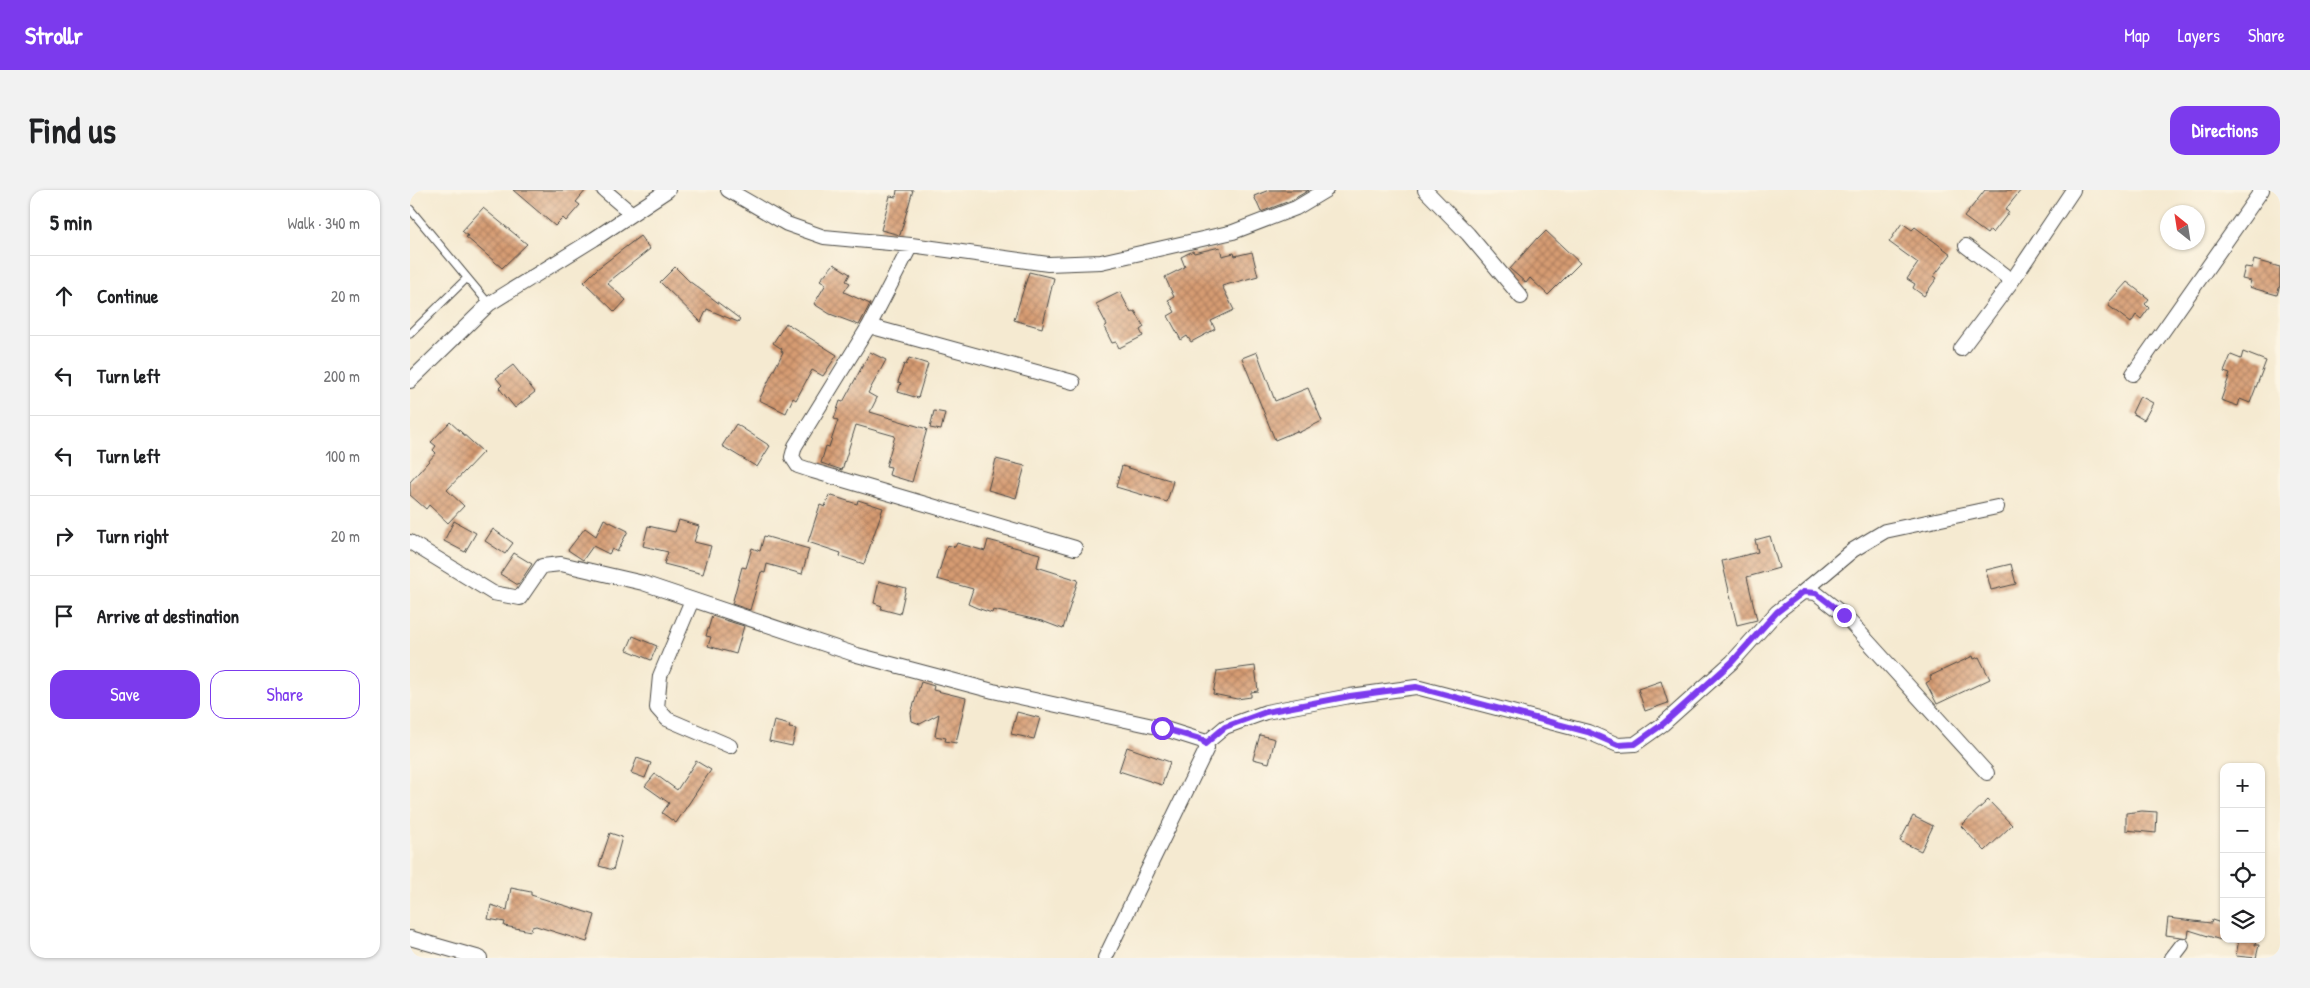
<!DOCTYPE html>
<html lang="en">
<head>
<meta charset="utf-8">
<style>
	:root { --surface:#fff; --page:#f2f2f2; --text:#202124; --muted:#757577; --line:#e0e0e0; --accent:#7c3aed }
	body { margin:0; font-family:"Patrick Hand",sans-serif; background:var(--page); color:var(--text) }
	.controls { position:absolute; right:15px; bottom:15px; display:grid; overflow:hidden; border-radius:10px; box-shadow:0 1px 4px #0004 }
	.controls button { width:45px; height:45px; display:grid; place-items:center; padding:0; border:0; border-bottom:1px solid var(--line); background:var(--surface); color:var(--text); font:25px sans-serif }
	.compass { position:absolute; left:1750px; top:15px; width:45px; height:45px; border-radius:50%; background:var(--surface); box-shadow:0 1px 4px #0004; rotate:330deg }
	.stop { position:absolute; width:15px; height:15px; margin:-11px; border:4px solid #7c3aed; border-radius:50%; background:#fff }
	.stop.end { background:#7c3aed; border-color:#fff; box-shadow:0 1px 5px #0008 }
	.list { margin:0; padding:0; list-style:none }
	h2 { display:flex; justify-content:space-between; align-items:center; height:65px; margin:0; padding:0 20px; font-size:21px }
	h2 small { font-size:16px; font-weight:400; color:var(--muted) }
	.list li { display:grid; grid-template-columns:32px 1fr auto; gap:15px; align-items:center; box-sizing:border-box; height:80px; padding:0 20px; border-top:1px solid var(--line) }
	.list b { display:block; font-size:19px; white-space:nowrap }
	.list em { font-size:16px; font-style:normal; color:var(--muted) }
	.actions { display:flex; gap:10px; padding:15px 20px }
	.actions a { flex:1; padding:11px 0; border:1px solid var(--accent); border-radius:15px; text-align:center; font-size:18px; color:var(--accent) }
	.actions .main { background:var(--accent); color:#fff }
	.icon { flex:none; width:28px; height:28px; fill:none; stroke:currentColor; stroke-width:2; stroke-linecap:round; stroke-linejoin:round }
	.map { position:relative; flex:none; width:1870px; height:768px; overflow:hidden; border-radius:15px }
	header { display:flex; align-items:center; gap:30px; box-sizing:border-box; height:70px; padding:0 25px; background:var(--accent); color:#fff }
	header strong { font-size:24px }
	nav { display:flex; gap:28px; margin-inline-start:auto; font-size:18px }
	.intro { display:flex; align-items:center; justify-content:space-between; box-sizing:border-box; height:120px; padding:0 30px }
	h1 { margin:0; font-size:35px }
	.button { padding:12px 22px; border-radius:15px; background:var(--accent); color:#fff; font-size:18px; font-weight:700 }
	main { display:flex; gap:30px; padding:0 30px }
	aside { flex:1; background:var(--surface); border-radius:15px; box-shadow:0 1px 4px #0004 }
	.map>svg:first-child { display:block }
	.building { fill:url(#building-cross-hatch) }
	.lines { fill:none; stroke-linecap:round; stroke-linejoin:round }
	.service-casing { stroke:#494844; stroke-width:9 }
	.minor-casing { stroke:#494844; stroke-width:16 }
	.service { stroke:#fff; stroke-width:7 }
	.minor { stroke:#fff; stroke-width:14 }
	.route { stroke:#7c3aed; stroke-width:6 }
</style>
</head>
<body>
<header>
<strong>Strollr</strong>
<nav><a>Map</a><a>Layers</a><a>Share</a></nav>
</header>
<div class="intro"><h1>Find us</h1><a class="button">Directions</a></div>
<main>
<aside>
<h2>5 min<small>Walk · 340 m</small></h2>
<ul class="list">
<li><svg class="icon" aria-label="ahead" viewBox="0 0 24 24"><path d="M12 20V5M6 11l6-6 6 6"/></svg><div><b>Continue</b></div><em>20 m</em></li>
<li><svg class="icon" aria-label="left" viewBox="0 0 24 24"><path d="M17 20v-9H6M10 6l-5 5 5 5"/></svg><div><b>Turn left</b></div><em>200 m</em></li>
<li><svg class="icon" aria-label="left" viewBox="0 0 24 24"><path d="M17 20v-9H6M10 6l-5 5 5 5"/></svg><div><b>Turn left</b></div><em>100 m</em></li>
<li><svg class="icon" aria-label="right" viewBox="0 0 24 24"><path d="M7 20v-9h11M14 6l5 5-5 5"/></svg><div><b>Turn right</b></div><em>20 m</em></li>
<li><svg class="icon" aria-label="arrive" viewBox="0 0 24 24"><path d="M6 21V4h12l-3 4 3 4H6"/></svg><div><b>Arrive at destination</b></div></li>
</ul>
<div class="actions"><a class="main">Save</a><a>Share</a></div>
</aside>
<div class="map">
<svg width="1870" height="768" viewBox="0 0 1870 768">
	<defs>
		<pattern id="building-cross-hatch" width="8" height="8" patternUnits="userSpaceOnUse" patternTransform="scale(1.25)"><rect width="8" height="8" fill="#d69b72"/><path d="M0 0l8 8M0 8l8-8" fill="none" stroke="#ae7f5e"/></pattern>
	</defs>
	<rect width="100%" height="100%" fill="#fcf5e5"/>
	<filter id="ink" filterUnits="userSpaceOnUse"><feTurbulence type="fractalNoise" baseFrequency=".02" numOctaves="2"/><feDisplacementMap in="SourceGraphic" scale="10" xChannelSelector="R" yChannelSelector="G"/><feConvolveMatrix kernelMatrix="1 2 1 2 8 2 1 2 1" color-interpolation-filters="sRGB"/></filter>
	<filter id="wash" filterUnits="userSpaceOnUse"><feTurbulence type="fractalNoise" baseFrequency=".0096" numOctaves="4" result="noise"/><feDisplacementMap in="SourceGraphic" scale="20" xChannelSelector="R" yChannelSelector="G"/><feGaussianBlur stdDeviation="1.12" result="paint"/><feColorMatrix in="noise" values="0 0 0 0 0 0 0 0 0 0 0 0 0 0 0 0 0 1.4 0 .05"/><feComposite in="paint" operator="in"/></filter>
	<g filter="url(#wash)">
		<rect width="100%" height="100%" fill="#f5ead1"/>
		<g id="blocks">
			<path class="building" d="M103,0H176L166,12L170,15L156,31L153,28L145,36Z
				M487,0H503L490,45L471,40L480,6L486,7Z
				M859,0H899L882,10L851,22L844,6Z
				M1575,0H1611L1595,20L1599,22L1583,43L1580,40L1577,44L1554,27Z
				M73,18L117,54L92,78L56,47L58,46L52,41Z
				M1492,33L1502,40L1505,37L1541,64L1524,86L1527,88L1514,106L1503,98L1505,94L1497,89L1508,73L1479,52Z
				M1136,41L1170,73L1138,105L1120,88L1116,93L1100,79L1127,48L1128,49Z
				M230,46L240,59L197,93L216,110L205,122L174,92L187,79Z
				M810,57L812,66L824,63L825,66L842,62L848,86L812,96L824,120L801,131L805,139L798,143L781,152L777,146L771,150L758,126L765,122L758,110L764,107L755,87L775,77L771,67L783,61L784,63Z
				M1844,70L1870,77V95L1867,105L1839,97L1841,91L1832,89L1835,77L1842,78Z
				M424,74L440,84L436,91L440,93L434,102L460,114L449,135L420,124L404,114L416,94L410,90Z
				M265,77L279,91L330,129L328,132L297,119L291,132L250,92Z
				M619,82L644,88L632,138L604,130Z
				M1717,92L1739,109L1735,114L1739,118L1731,129L1726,125L1721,133L1699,116V112Z
				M710,102L721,123L725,121L734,137L730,140L733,146L709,158L706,152L702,153L694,137L697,135L686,114Z
				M376,133L427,165L413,186L402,180L386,210L383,208L376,223L349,210L373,162L371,161L372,159L363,153Z
				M460,162L476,170L458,203L467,208L460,222L517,239L502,292L479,285L481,277L476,276L485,246L446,235L432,280L411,273L416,256L419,257L428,230L424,229L430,211L433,212Z
				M847,162L865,211L898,198L912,231L888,243L887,241L865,250L832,168Z
				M1833,162L1856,171L1840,213L1830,209L1828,216L1811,210L1820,184L1814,182L1821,165L1831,169Z
				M499,168L518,174L508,208L488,202L491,193L488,192L494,174L496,175Z
				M103,175L125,202L105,218L89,198L92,195L86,188Z
				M1730,206L1743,213L1734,230L1722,223Z
				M524,221L535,223L531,240L520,238Z
				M40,232L73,262L37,300L54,316L38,333L19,315L16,319L0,305V292L26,263L23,260L26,256L21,252Z
				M326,234L360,256L347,277L312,256Z
				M586,269L615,276L606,308L578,300Z
				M712,276L763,291L757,312L706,297Z
				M419,305L447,314L448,310L473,318L454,374L430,366L431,363L398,352L410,315L415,317Z
				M194,329L218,341L207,362L202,359L199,364L183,356L173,370L158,360L175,338L186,346Z
				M269,330L289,336L284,352L301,356L293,384L254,374L258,362L233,356L238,336L265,342Z
				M44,331L66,343L55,362L34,351Z
				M83,339L103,353L95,364L75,351Z
				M354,346L399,359L392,384L357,374L355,383L351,382L340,420L322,414L332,377L336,378L342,358L350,361Z
				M1360,346L1369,378L1337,387L1347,430L1327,435L1312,371L1348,362L1345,350Z
				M578,350L630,364L627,377L668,390L653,439L632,431L583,420L582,423L567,418L558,414L563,399L527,389L537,355L545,357L547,353L575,361Z
				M104,363L122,374L108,395L90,384Z
				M1601,374L1606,394L1581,400L1576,380Z
				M469,391L496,398L490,424L471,419L472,416L464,413Z
				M302,426L334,436L326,464L298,456L301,447L296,446Z
				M223,446L247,456L241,470L217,460Z
				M1563,466L1564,469L1569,467L1580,489L1527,514L1516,493L1521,490L1520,486Z
				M845,476L848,501L841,502V507L827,509L803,504L807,481Z
				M1251,491L1258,513L1235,521L1228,499Z
				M511,492L524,496L523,500L556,508L546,553L535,551L536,548L525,546L529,524L510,534L502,531L501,523Z
				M607,522L630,528L624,549L601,544Z
				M364,531L380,535L379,538L386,539L382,556L359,551Z
				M850,545L865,549L859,573L843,569Z
				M717,557L760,572L752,595L709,581Z
				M227,568L241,573L235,588L221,583Z
				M286,571L301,580L266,633L252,623L259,613L235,596L245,584L267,600Z
				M1578,610L1602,635L1575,661L1551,636Z
				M1732,621L1747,622L1746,643L1716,640V623Z
				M1503,626L1523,636L1511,661L1490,651Z
				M200,643L212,647L203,680L189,676Z
				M101,698L121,702V705L185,725L177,752L126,736L122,737L121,741L94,736L95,732L78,729L81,715L97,720Z
				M1758,728L1801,733L1802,730L1814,734V751L1779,740L1778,748L1756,745Z
				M1829,749H1846L1845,755H1849L1846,768L1826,766Z"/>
		</g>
	</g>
	<g filter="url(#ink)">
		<use href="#blocks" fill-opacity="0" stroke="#494844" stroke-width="1"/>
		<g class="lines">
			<g class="service-casing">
				<path id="service" d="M0,19L79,114
					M0,144L57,88"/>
			</g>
			<g class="minor-casing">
				<path id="minor" d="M194,0L221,23
					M318,0L377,34L414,47L501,55L638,74L691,72L823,42L886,18L916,0
					M1015,0L1058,44L1111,107
					M501,55L459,136L385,256L382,267L388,276L403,281L665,358
					M1556,56L1602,91
					M459,136L663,192
					M1551,159L1602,91L1663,0
					M1723,184L1852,0
					M0,191L79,114L184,49L258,0
					M0,352L83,403L110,408L132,376L151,374L233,393L447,465L583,501L752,538L793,551L797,558L695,768
					M1393,402L1443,360L1475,341L1587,317
					M282,410L250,486L247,518L257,529L320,556
					M795,554L815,537L856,522L940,506L1006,497L1178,542L1208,555L1225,554L1253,534L1322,472L1367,422L1393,402L1406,403L1434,425L1577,583
					M0,748L70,768
					M1762,768L1772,755"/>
			</g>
			<use href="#service" class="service"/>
			<use href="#minor" class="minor"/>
		</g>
	</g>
	<g class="lines" filter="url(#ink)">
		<path class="route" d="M752,538L793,550L795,554L815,537L856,522L940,506L1006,497L1178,542L1208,555L1225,554L1253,534L1322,472L1367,422L1393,402L1406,403L1434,425"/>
	</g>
</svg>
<div class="controls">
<button>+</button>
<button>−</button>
<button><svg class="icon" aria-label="locate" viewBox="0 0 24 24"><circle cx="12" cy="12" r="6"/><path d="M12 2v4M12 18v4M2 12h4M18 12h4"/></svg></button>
<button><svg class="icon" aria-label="layers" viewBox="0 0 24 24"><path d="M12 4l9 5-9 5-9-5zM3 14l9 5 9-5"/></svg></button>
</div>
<svg class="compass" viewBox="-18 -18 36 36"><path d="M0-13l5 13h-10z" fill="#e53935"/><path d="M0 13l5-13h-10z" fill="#757577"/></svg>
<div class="stop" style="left:752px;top:538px"></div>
<div class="stop end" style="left:1434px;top:425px"></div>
</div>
</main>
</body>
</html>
